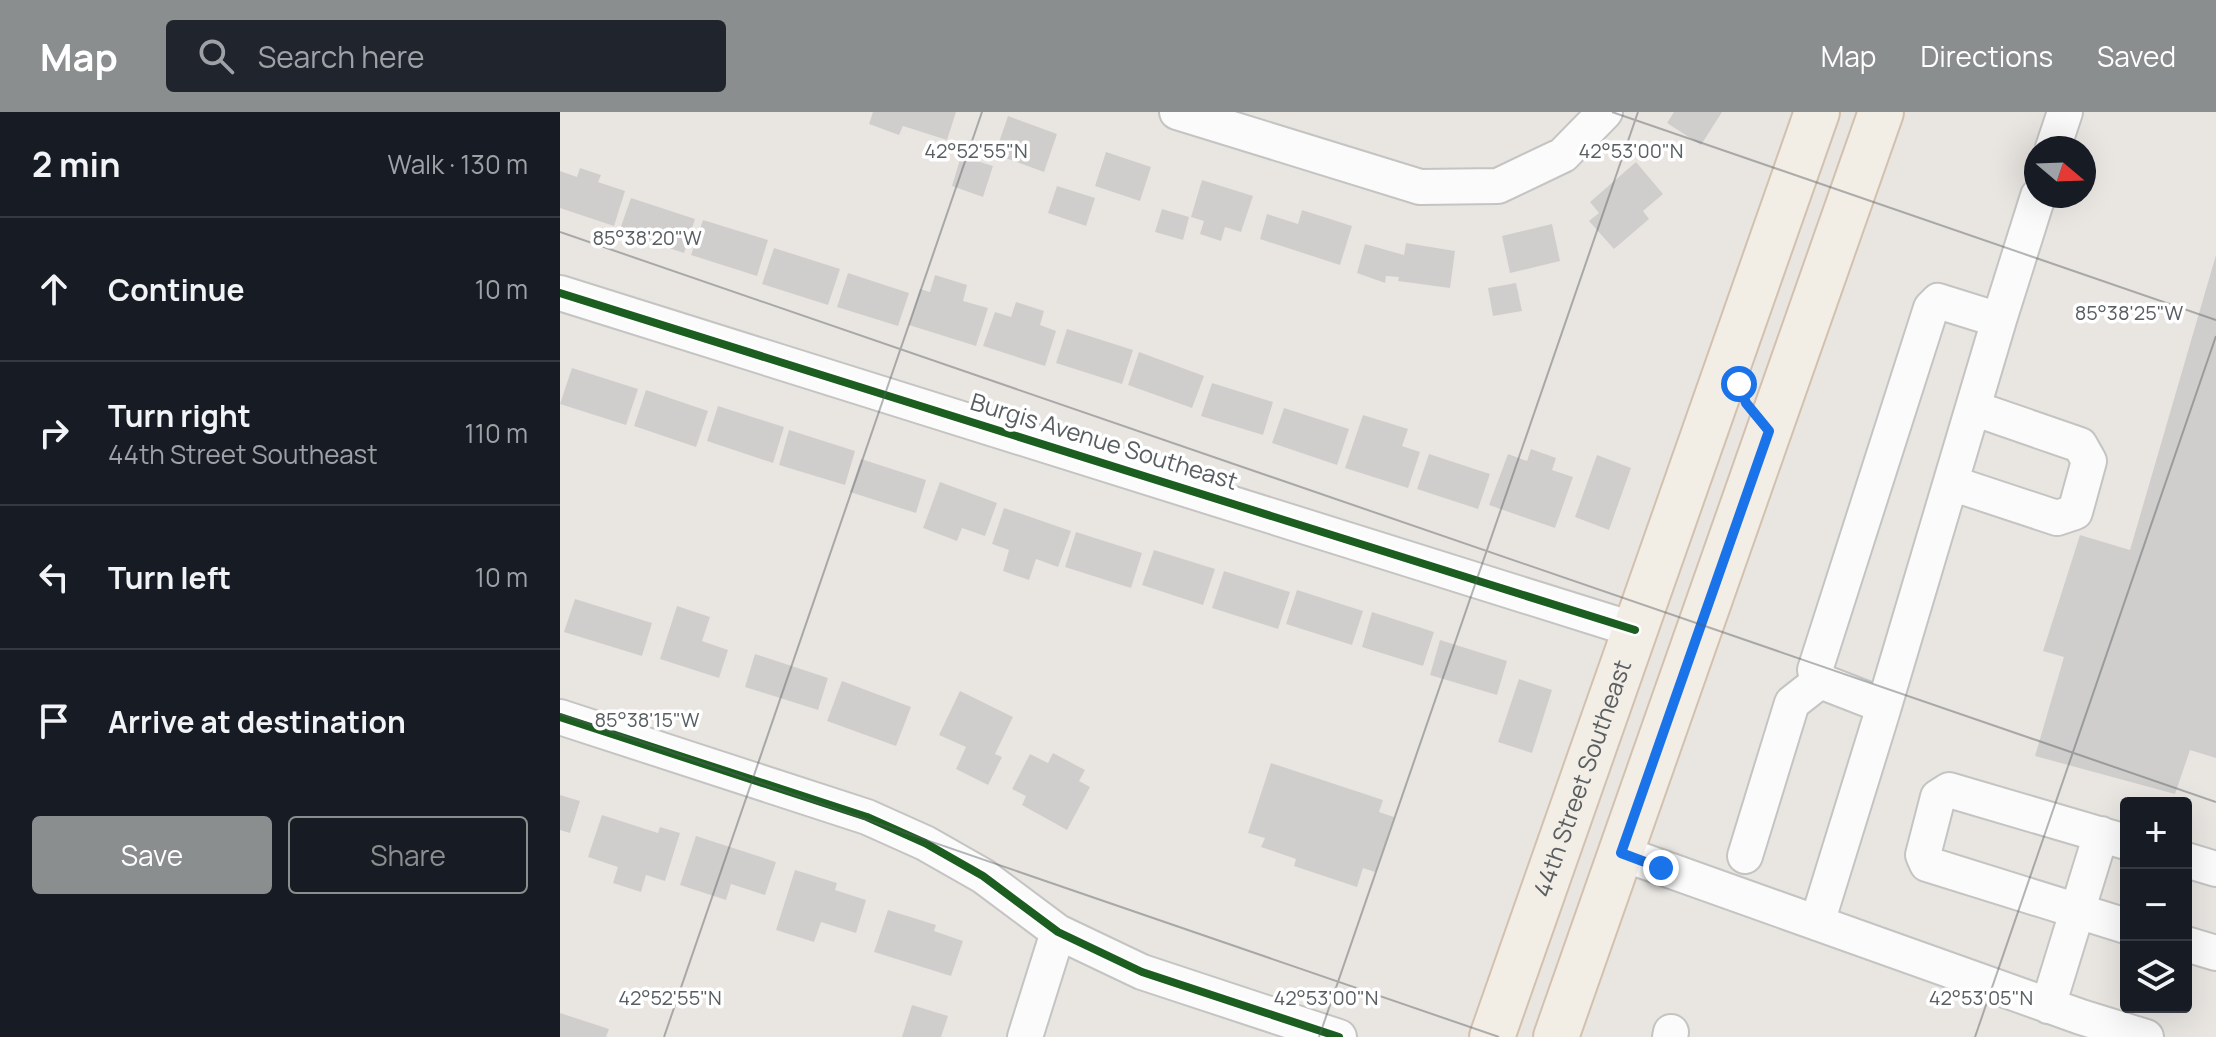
<!DOCTYPE html>
<html lang="en">
<head>
<meta charset="utf-8">
<style>
	:root { --surface:#171b24; --page:#20242c; --text:#f1f3f6; --muted:#9ea1a6; --line:#363941; --accent:#8b8e8e }
	body { margin:0; font-family:Manrope,sans-serif; background:var(--page); color:var(--text) }
	.controls { position:absolute; right:24px; bottom:24px; display:grid; overflow:hidden; border-radius:8px; box-shadow:0 8px 32px #0002 }
	.controls button { width:72px; height:72px; display:grid; place-items:center; padding:0; border:0; border-bottom:2px solid var(--line); background:var(--surface); color:var(--text); font:40px sans-serif }
	.compass { position:absolute; left:1464px; top:24px; width:72px; height:72px; border-radius:50%; background:var(--surface); box-shadow:0 8px 32px #0002; rotate:109deg }
	.stop { position:absolute; width:24px; height:24px; margin:-18px; border:6px solid #1a73e8; border-radius:50%; background:#fff }
	.stop.end { background:#1a73e8; border-color:#fff; box-shadow:0 2px 8px #0008 }
	.list { margin:0; padding:0; list-style:none }
	h2 { display:flex; justify-content:space-between; align-items:center; height:104px; margin:0; padding:0 32px; font-size:34px }
	h2 small { font-size:26px; font-weight:400; color:var(--muted) }
	.list li { display:grid; grid-template-columns:52px 1fr auto; gap:24px; align-items:center; box-sizing:border-box; height:144px; padding:0 32px; border-top:2px solid var(--line) }
	.list b { display:block; font-size:30px; white-space:nowrap }
	.list p { margin:0; font-size:26px; white-space:nowrap; color:var(--muted) }
	.list em { font-size:26px; font-style:normal; color:var(--muted) }
	.actions { display:flex; gap:16px; padding:24px 32px }
	.actions a { flex:1; padding:18px 0; border:2px solid var(--accent); border-radius:8px; text-align:center; font-size:28px; color:var(--accent) }
	.actions .main { background:var(--accent); color:#fff }
	.icon { flex:none; width:44px; height:44px; fill:none; stroke:currentColor; stroke-width:2; stroke-linecap:round; stroke-linejoin:round }
	.map { position:relative; flex:none; width:1656px; height:925px; overflow:hidden }
	header { display:flex; align-items:center; gap:48px; box-sizing:border-box; height:112px; padding:0 40px; background:var(--accent); color:#fff }
	header strong { font-size:38px }
	nav { display:flex; gap:44px; margin-inline-start:auto; font-size:28px }
	.search { width:560px; height:72px; background:var(--page); display:flex; align-items:center; gap:20px; box-sizing:border-box; padding:0 28px; border-radius:8px; color:var(--muted); font-size:30px }
	main { display:flex }
	aside { flex:1; background:var(--surface) }
	.map>svg:first-child { display:block }
	.building { fill:#d0cecc }
	.lines { fill:none; stroke-linecap:round; stroke-linejoin:round }
	.minor-casing { stroke:#c4c4c3; stroke-width:38 }
	.major-casing { stroke:#d2c1ae; stroke-width:48 }
	.minor { stroke:#fcfbfb; stroke-width:34 }
	.major { stroke:#f2ede5; stroke-width:44 }
	.cycleway-casing { stroke:#fff; stroke-width:13 }
	.cycleway { stroke:#1b5e20; stroke-width:8 }
	.route { stroke:#1a73e8; stroke-width:10 }
	.ticks { fill:none; stroke:#585e61; stroke-width:2; stroke-opacity:0.45 }
	.labels { text-anchor:middle; stroke-width:7; stroke-linejoin:round; paint-order:stroke }
	.street-label { font-size:24px; fill:#585e61; stroke:#fff }
	.ticks-label { font-size:20px; text-anchor:middle; fill:#585e61; stroke:#fff; stroke-width:7; stroke-linejoin:round; paint-order:stroke }
</style>
</head>
<body>
<header>
<strong>Map</strong>
<div class="search"><svg class="icon" aria-label="search" viewBox="0 0 24 24"><circle cx="10" cy="10" r="6"/><path d="M15 15l6 6"/></svg>Search here</div>
<nav><a>Map</a><a>Directions</a><a>Saved</a></nav>
</header>
<main>
<aside>
<h2>2 min<small>Walk · 130 m</small></h2>
<ul class="list">
<li><svg class="icon" aria-label="ahead" viewBox="0 0 24 24"><path d="M12 20V5M6 11l6-6 6 6"/></svg><div><b>Continue</b></div><em>10 m</em></li>
<li><svg class="icon" aria-label="right" viewBox="0 0 24 24"><path d="M7 20v-9h11M14 6l5 5-5 5"/></svg><div><b>Turn right</b><p>44th Street Southeast</p></div><em>110 m</em></li>
<li><svg class="icon" aria-label="left" viewBox="0 0 24 24"><path d="M17 20v-9H6M10 6l-5 5 5 5"/></svg><div><b>Turn left</b></div><em>10 m</em></li>
<li><svg class="icon" aria-label="arrive" viewBox="0 0 24 24"><path d="M6 21V4h12l-3 4 3 4H6"/></svg><div><b>Arrive at destination</b></div></li>
</ul>
<div class="actions"><a class="main">Save</a><a>Share</a></div>
</aside>
<div class="map">
<svg width="1656" height="925" viewBox="0 0 1656 925">
	<rect width="100%" height="100%" fill="#e9e6e2"/>
	<path class="building" d="M313,0H396L387,28L343,14L339,23L309,12Z
		M1114,0H1162L1141,33L1107,11Z
		M448,4L497,22L484,60L435,42Z
		M546,40L591,55L580,89L535,74Z
		M401,44L433,54L423,85L392,74Z
		M1076,50L1103,82L1083,99L1089,107L1054,137L1029,109L1039,101L1030,90Z
		M20,56L41,63L38,70L65,79L54,114L0,96V59L17,65Z
		M642,68L693,84L681,120L665,115L661,129L640,122L644,109L631,105Z
		M497,74L535,86L526,114L488,101Z
		M71,86L135,107L124,141L59,120Z
		M602,97L629,105L623,128L595,120Z
		M742,98L792,114L780,153L700,127L707,102L738,112Z
		M143,108L208,128L197,164L131,143Z
		M992,112L1000,149L950,161L942,124Z
		M846,131L895,139L890,176L838,169L839,165L826,164L825,171L797,161L805,132L844,143Z
		M214,136L280,157L268,193L202,172Z
		M1656,143V646L1630,638L1615,682L1475,644L1504,545L1483,539L1520,423L1570,438Z
		M288,161L349,181L338,214L277,195Z
		M375,163L407,173L403,189L428,196L416,234L349,213L360,177L370,180Z
		M956,171L962,199L933,204L928,176Z
		M456,190L484,199L480,213L496,219L485,254L423,234L435,200L451,205Z
		M507,217L573,238L562,272L496,251Z
		M579,240L644,264L632,296L568,273Z
		M12,256L78,277L66,313L0,292Z
		M652,271L713,290L703,323L641,304Z
		M86,278L148,299L136,335L74,314Z
		M158,294L224,315L213,351L147,329Z
		M724,296L789,317L777,353L712,331Z
		M803,303L848,317L842,334L860,340L848,376L785,356Z
		M229,318L295,339L285,373L219,353Z
		M971,337L996,346L992,358L1013,365L995,416L929,393L948,342L967,349Z
		M869,342L930,362L918,397L857,377Z
		M1037,343L1071,356L1049,418L1015,405Z
		M301,347L366,368L356,401L290,380Z
		M380,370L437,391L425,424L402,416L397,429L363,416Z
		M444,396L511,419L498,455L476,447L469,468L443,459L449,438L432,432Z
		M516,420L582,441L571,476L505,455Z
		M594,438L655,457L643,493L582,473Z
		M664,459L730,480L718,517L652,496Z
		M737,478L803,499L792,533L726,512Z
		M15,487L92,511L82,544L4,520Z
		M117,494L150,505L142,529L168,538L159,566L100,547Z
		M812,500L874,520L863,554L802,535Z
		M880,528L947,549L937,583L870,563Z
		M195,542L268,566L258,598L185,575Z
		M959,567L992,578L972,641L938,630Z
		M282,569L351,595L336,634L267,609Z
		M400,579L453,605L435,642L442,645L428,673L396,657L406,635L379,623Z
		M493,641L525,658L519,669L530,675L507,718L462,693L466,684L452,677L470,642L488,651Z
		M711,651L823,688L819,700L834,705L815,760L803,756L797,775L734,754L736,747L701,735L705,726L688,721Z
		M0,683L20,689L10,721L0,718Z
		M42,703L98,721L100,715L120,721L105,769L86,763L81,780L53,771L58,755L28,745Z
		M136,724L216,750L205,783L171,772L166,788L120,773Z
		M235,758L277,771L275,778L306,788L296,821L261,810L254,830L216,818Z
		M328,798L376,813L374,819L403,829L391,864L314,840Z
		M352,893L388,904L381,925H342Z
		M0,901L49,917L46,925H0Z"/>
	<g class="lines">
		<g class="minor-casing">
			<path id="minor" d="M617,0L860,75L938,74L1003,43L1045,0
				M1493,36L1505,0
				M0,181L1075,518
				M1391,371L1497,406L1515,400L1529,349L1520,333L1413,296
				M1322,601L1439,208
				M0,605L307,705L365,731L423,764L498,820L582,860L779,925
				M1566,730L1389,678L1378,685L1363,743L1367,752L1566,814
				M1061,741L1521,905L1586,925
				M1185,744L1232,591L1260,569
				M1626,748L1656,757
				M1257,811L1322,601L1314,590L1260,569L1255,558L1371,196L1378,189L1439,208L1478,84
				M1626,832L1656,841
				M1488,894L1541,722
				M465,925L498,820
				M1110,925L1111,920"/>
		</g>
		<g class="major-casing">
			<g id="major">
				<path id="s1" d="M932,925L1257,0"/>
				<path d="M996,925L1321,0"/>
			</g>
		</g>
		<use href="#minor" class="minor"/>
		<use href="#major" class="major"/>
		<g class="cycleway-casing">
			<path id="cycleway" d="M0,181L1075,518
				M0,605L307,705L365,731L423,764L498,820L582,860L779,925"/>
		</g>
		<use href="#cycleway" class="cycleway"/>
	</g>
	<g class="lines">
		<path class="route" d="M1101,756L1061,741L1209,319L1186,291L1179,272"/>
	</g>
	<path class="ticks" d="M1052,0L1656,208M0,120L1656,690M0,602L939,925M104,925L422,0M759,925L1078,0M1415,925L1656,224"/>
	<g class="labels">
		<g class="street-label">
			<text transform="translate(544 330) rotate(17)" y="8">Burgis Avenue Southeast</text>
			<text dy="8" stroke="none"><textPath href="#s1" startOffset="274">44th Street Southeast</textPath></text>
		</g>
	</g>
	<g class="ticks-label">
		<text x="416" y="46">42°52'55"N</text>
		<text x="1071" y="46">42°53'00"N</text>
		<text x="87" y="133">85°38'20"W</text>
		<text x="1569" y="208">85°38'25"W</text>
		<text x="87" y="615">85°38'15"W</text>
		<text x="110" y="893">42°52'55"N</text>
		<text x="766" y="893">42°53'00"N</text>
		<text x="1421" y="893">42°53'05"N</text>
	</g>
</svg>
<div class="controls">
<button>+</button>
<button>−</button>
<button><svg class="icon" aria-label="layers" viewBox="0 0 24 24"><path d="M12 4l9 5-9 5-9-5zM3 14l9 5 9-5"/></svg></button>
</div>
<svg class="compass" viewBox="-18 -18 36 36"><path d="M0-13l5 13h-10z" fill="#e53935"/><path d="M0 13l5-13h-10z" fill="#9ea1a6"/></svg>
<div class="stop" style="left:1179px;top:272px"></div>
<div class="stop end" style="left:1101px;top:756px"></div>
</div>
</main>
</body>
</html>
